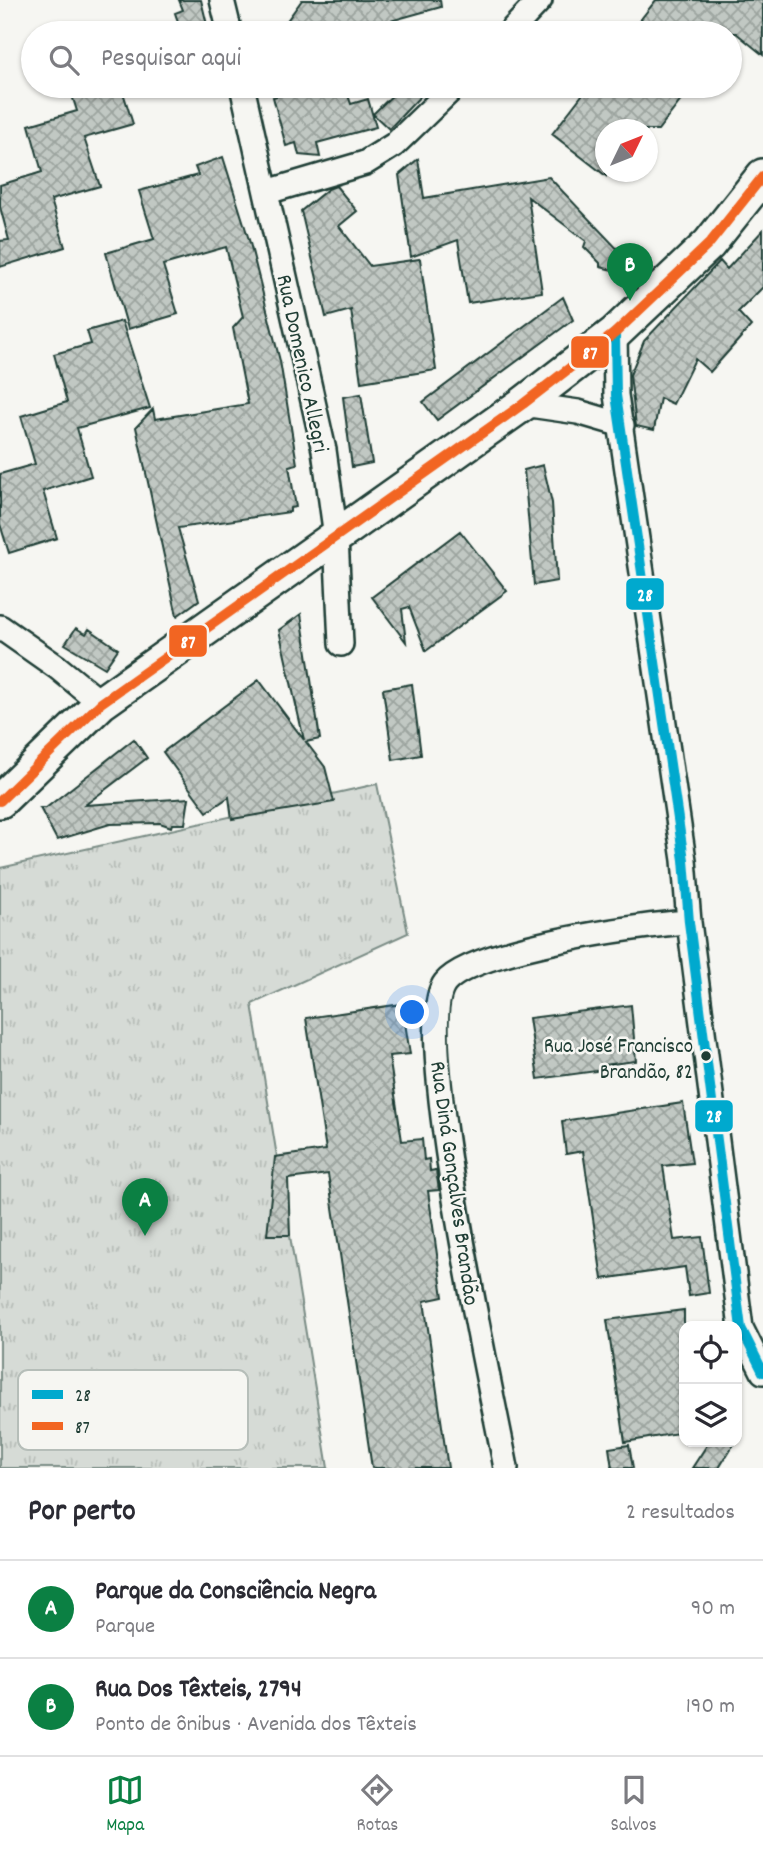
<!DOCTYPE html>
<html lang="pt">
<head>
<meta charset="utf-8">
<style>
	:root { --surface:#fff; --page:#f2f2f3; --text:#2b2b33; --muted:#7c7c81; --line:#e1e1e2; --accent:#0b8043 }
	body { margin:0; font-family:Dekko,sans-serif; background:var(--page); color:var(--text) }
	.controls { position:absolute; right:21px; bottom:21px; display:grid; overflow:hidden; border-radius:14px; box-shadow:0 2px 5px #0004 }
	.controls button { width:63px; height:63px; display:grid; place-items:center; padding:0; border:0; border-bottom:2px solid var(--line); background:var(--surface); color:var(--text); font:35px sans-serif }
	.compass { position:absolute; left:595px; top:119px; width:63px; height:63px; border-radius:50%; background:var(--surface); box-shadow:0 2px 5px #0004; rotate:47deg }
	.you { position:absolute; left:413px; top:1013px; width:24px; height:24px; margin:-18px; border:5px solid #fff; border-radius:50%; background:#1a73e8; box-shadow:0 0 0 10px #1a73e833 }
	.badge { display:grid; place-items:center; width:46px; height:46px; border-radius:50%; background:var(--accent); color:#fff; font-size:23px; font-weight:700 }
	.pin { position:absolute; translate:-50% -58px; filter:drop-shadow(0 2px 4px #0008) }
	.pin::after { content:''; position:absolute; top:37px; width:24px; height:21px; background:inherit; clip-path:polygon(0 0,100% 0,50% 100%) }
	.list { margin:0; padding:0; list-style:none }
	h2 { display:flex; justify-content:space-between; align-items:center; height:91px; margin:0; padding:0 28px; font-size:30px }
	h2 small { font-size:23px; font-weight:400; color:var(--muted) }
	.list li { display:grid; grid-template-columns:46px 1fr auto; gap:21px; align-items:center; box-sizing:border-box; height:98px; padding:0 28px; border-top:2px solid var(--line) }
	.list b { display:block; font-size:26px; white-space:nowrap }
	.list p { margin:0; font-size:23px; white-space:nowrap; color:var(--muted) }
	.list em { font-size:23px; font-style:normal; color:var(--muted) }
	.icon { flex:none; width:38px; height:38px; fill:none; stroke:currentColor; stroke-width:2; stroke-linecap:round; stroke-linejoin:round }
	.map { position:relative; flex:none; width:763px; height:1468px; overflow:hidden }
	.search { position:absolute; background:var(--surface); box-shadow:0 2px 5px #0004; left:21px; right:21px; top:21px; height:77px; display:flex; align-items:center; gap:18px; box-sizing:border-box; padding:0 24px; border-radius:38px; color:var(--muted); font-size:26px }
	.sheet { height:287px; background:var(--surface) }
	nav { display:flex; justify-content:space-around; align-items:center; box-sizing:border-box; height:98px; border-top:2px solid var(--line); background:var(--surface); font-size:19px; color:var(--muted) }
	nav a { display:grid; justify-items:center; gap:4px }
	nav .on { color:var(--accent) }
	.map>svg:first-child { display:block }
	.park { fill:url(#park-tufts); stroke:#7a8c85; stroke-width:2 }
	.building { fill:url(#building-cross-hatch); stroke:#1f3d34; stroke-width:2 }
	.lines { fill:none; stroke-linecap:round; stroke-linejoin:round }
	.street-casing { stroke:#1f3d34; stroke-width:28 }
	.secondary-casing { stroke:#1f3d34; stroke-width:38 }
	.street { stroke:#f6f6f2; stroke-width:23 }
	.secondary { stroke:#f6f6f2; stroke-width:33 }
	.bus-1-casing { stroke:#f6f6f2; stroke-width:16 }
	.bus-2-casing { stroke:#f6f6f2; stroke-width:16 }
	.bus-1 { stroke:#00a9ce; stroke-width:10 }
	.bus-2 { stroke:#f26522; stroke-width:10 }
	.bus-dot { fill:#1f3d34; stroke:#f6f6f2; stroke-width:2.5 }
	.labels { text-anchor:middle; stroke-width:5; stroke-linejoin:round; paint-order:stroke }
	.bus-label { font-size:21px; fill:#1f3d34; stroke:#f6f6f2; text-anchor:end }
	.street-label { font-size:23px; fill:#1f3d34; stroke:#f6f6f2 }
	.key { fill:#f6f6f2; stroke:#b6beb9; stroke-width:2 }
	.key-label { font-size:19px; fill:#1f3d34 }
	.line-badge { stroke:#f6f6f2; stroke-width:2.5 }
	.badge-label { font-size:19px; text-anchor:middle; font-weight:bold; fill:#fff }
</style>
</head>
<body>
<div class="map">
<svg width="763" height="1468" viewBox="0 0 763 1468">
	<defs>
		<pattern id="park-tufts" width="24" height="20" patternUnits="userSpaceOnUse" patternTransform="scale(1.75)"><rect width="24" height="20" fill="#d6dbd6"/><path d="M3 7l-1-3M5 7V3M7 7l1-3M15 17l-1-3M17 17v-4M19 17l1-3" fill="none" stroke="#b7bdb8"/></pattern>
		<pattern id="building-cross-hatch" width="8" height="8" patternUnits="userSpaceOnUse" patternTransform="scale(1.75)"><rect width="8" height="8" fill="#c1c8c3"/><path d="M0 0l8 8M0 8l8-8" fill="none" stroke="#9ca49f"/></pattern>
	</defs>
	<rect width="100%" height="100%" fill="#f6f6f2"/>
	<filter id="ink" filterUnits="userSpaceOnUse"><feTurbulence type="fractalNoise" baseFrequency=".0143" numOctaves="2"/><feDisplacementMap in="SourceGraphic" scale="14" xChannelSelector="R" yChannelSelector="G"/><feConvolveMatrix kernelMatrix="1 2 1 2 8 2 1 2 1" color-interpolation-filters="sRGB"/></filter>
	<g filter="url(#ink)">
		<path class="park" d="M377,784L408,933L252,1004L328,1468H0V868Z"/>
		<path class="building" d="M179,0H201L209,33H182L175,13L183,10Z
			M302,0H440L441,7L347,33H278Z
			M656,0H763V55L736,33H630Z
			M69,86H121L133,124L84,138L100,186L51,200L65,247L0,267V241L9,240L0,207V185L42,172L29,125L77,111Z
			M315,86H345L351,104L368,99L376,127L317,143L320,157L299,155L296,143L286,146L273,97Z
			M402,86H430L389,129L373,114Z
			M589,86H692L658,130H606V176L552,134Z
			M223,157L250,243L280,361L297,464L289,466L296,507L290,508V512L178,528L199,600L177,616L136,427L153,409L155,419L248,404L233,328L243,317L226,247L163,265L178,314L128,329L106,253L154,239L139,191L198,175L195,167Z
			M418,159L424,198L549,177L645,278L600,267V263L584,247L586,241L528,197L542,292L468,303L458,240L411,257L399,175Z
			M336,186L357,211L339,226L370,266L420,259L436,370L361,382L351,310L326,317L301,211L328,189Z
			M763,230V287L738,312L751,326L710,372L695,359L673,404L660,398L654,430L636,426L630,375L644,341L720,261L727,269Z
			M563,297L573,320L437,420L423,402Z
			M122,321L150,408L77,428L91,476L43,491L57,538L9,553L0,524V474L35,464L21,416L67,402L54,354L91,344L87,331Z
			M361,394L372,463L352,467L343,397Z
			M543,465L552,503L557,581L534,585L524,470Z
			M460,531L507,591L426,651L409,607L402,609L406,642L372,597Z
			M301,614L320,739L306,742L325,767L334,802L232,819L229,797L207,812L163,752L259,680L304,740L279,630Z
			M76,628L86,634L89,629L118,649L105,668L65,644Z
			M412,684L421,755L393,760L383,689Z
			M134,739L147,758L85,805L189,798L185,824H172L171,827L160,823L110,824L57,840L40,808H46Z
			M402,1004L410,1054L389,1056L402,1141L422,1139L424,1160L429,1159L430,1171L436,1170L439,1190L428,1191L443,1297L424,1301L448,1468H372L328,1174L288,1179L290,1235H267L275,1157L326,1150L306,1018Z
			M631,1005L636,1061L604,1065V1070L538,1079L529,1018Z
			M683,1103L692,1163L663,1166L674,1240L702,1237L709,1293L689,1296L685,1267L602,1279L583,1151L566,1154L562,1121Z
			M684,1310V1432L625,1442L607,1320Z
			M709,1442H735L719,1468H692Z
			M629,1445L633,1468H612L609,1448Z"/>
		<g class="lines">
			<g class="street-casing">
				<path id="street" d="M222,0L230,33
					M509,33L540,0
					M242,86L324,450L336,537L341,644
					M267,192L365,163L394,145L455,86
					M615,333L616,395L684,860L689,922L741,1328L763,1372
					M523,404L578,412L622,425
					M0,627L57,667L101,703
					M506,1468C493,1397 410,1026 445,983C474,948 641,925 689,922"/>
			</g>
			<g class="secondary-casing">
				<path id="secondary" d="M0,801L101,703L523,404L615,333L709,244L763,176"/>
			</g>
			<use href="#street" class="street"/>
			<use href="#secondary" class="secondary"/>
			<g class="bus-1-casing">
				<path id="bus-1" d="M615,333L616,395L684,860L689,922L741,1328L763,1372"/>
			</g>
			<g class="bus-2-casing">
				<path id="bus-2" d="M0,801L101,703L523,404L615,333L709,244L763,176"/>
			</g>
			<use href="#bus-1" class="bus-1"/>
			<use href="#bus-2" class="bus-2"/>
		</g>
	</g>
	<circle class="bus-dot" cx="706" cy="1056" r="6"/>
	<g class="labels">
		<g class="bus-label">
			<text x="693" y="1052">Rua José Francisco<tspan x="693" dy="26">Brandão, 82</tspan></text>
		</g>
		<g class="street-label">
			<text transform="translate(304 363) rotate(78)" y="8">Rua Domenico Allegri</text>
			<text transform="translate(456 1183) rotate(82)" y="8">Rua Diná Gonçalves Brandão</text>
		</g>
	</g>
	<rect x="18" y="1370" width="230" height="80" rx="10" class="key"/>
	<rect x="32" y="1390" width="31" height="9" fill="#00a9ce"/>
	<rect x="32" y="1422" width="31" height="8" fill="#f26522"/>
	<g class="key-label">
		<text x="75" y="1401">28</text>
		<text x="75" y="1433">87</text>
	</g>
	<g class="line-badge">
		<rect x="570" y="335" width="40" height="34" rx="7" fill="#f26522"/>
		<rect x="625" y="577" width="40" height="34" rx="7" fill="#00a9ce"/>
		<rect x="168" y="624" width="40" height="34" rx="7" fill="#f26522"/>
		<rect x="694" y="1099" width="40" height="34" rx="7" fill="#00a9ce"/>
	</g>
	<g class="badge-label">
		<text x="590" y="359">87</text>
		<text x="645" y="601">28</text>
		<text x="188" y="648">87</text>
		<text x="714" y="1122">28</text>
	</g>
</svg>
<div class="controls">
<button><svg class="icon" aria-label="locate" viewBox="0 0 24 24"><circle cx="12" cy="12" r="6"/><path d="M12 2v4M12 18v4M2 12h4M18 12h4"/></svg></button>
<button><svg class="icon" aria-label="layers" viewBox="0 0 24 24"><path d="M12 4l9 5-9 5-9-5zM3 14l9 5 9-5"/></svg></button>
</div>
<svg class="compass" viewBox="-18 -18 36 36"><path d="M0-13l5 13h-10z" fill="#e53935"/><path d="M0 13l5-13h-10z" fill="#7c7c81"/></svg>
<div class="you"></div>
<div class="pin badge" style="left:145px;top:1236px">A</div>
<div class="pin badge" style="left:630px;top:301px">B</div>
<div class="search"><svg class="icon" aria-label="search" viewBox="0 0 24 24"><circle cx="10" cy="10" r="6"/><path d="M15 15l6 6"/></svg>Pesquisar aqui</div>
</div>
<section class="sheet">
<h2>Por perto<small>2 resultados</small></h2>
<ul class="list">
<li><span class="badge">A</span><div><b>Parque da Consciência Negra</b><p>Parque</p></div><em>90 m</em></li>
<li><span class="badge">B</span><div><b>Rua Dos Têxteis, 2794</b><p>Ponto de ônibus · Avenida dos Têxteis</p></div><em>190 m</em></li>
</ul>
</section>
<nav>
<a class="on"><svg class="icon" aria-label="map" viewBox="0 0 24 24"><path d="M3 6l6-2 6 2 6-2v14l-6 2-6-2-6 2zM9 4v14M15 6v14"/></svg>Mapa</a>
<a><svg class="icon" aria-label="directions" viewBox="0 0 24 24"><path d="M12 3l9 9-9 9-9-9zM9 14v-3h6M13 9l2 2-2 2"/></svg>Rotas</a>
<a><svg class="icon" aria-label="saved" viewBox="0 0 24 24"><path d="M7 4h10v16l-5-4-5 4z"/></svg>Salvos</a>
</nav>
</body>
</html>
